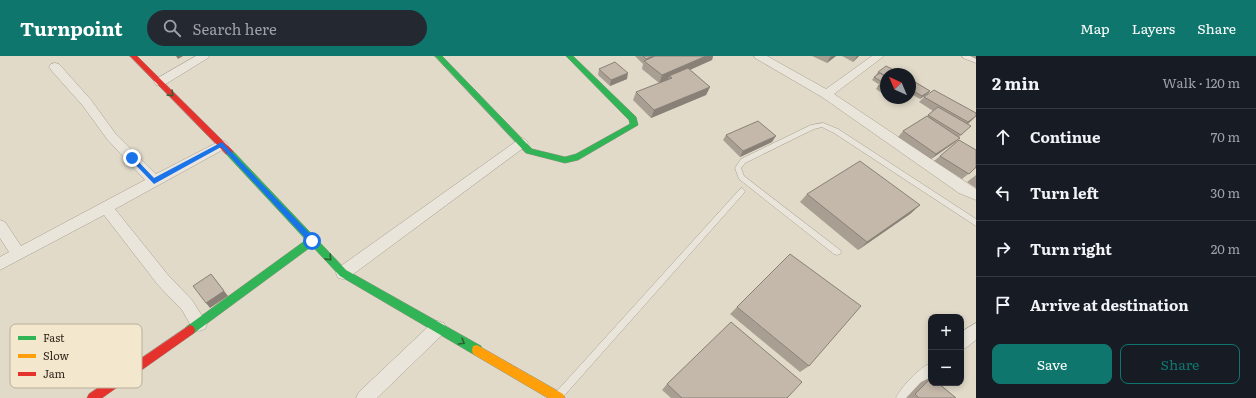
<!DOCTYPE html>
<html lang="en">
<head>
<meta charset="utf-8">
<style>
	:root { --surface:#171b24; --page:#242831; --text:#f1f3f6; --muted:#9ea1a6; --line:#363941; --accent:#0f766e }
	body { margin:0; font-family:Literata,serif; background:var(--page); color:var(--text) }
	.controls { position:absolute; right:12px; bottom:12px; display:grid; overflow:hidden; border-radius:8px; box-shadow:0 2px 6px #0003 }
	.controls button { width:36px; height:36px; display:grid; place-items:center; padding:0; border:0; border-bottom:1px solid var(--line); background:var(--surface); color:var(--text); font:20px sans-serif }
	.compass { position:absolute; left:880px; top:12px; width:36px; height:36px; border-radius:50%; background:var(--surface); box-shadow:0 2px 6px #0003; rotate:316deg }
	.stop { position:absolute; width:12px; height:12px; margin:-9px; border:3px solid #1a73e8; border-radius:50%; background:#fff }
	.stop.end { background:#1a73e8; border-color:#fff; box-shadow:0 1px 4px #0008 }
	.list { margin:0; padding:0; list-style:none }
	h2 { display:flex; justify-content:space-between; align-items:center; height:52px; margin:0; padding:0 16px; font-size:17px }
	h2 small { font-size:13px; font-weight:400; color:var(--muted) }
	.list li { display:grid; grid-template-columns:26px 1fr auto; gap:12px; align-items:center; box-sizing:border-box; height:56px; padding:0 16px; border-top:1px solid var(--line) }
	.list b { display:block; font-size:15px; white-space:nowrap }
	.list em { font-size:13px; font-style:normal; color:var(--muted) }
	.actions { display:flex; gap:8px; padding:12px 16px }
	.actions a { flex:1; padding:9px 0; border:1px solid var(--accent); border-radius:8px; text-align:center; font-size:14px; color:var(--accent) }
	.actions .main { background:var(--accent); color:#fff }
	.icon { flex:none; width:22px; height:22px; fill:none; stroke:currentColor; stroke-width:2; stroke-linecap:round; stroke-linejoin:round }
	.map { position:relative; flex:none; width:976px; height:342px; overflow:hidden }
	header { display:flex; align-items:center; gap:24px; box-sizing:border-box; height:56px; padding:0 20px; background:var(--accent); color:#fff }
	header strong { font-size:19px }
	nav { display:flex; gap:22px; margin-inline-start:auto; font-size:14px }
	.search { width:280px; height:36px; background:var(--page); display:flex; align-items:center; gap:10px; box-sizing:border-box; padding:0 14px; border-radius:22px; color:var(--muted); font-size:15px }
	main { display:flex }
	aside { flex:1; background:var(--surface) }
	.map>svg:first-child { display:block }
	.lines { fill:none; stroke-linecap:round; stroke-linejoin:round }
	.lane-casing { stroke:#a69f93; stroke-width:1 }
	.street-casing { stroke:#a69f93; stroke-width:1 }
	.fast-casing { stroke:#958e83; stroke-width:1 }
	.slow-casing { stroke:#958e83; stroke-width:1 }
	.jam-casing { stroke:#958e83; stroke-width:1 }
	.lane { fill:#eae5da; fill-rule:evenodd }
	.street { fill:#eae5da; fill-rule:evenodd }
	.fast { fill:#30b455; fill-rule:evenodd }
	.slow { fill:#ff9f0a; fill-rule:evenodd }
	.jam { fill:#e5322d; fill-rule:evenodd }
	.wall { fill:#a99e92 }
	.shaded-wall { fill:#898177 }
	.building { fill:#c4b8aa; stroke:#898177 }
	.oneway { stroke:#325f33 }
	.route { fill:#1a73e8 }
	.key { fill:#f3e8ce; stroke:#b9ae99; stroke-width:1 }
	.key-label { font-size:11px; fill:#33271c }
</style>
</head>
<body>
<header>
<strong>Turnpoint</strong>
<div class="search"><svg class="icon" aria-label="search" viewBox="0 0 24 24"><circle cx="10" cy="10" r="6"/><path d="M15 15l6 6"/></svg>Search here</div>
<nav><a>Map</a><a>Layers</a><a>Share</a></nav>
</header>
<main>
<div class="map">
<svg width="976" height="342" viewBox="0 0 976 342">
	<rect width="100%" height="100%" fill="#e1dac9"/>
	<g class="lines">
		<g class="lane-casing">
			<path id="lane" d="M823,67L838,73L976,163V170L834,77L822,71L814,73L745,107L741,112L744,120L840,194L841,196L840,198L837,199L834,198L739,123L735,112L741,103L811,69Z
				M742,132L745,135L744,137L563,341L561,342L557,341L556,338L557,335L740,133Z"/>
		</g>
		<g class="street-casing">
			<path id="street" d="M196,0H209L208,2L164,29H156L154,26L156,23Z
				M754,0H767L826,33L872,0H884L834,38L976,133V144L959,137L822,41L755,2Z
				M962,0H976V7L963,2Z
				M55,7L59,8L91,44L115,77L156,118L218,86L222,84L226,86L228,89L226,92L115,153L168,219L192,244L207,268L205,273L199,275L193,273L182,254L158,229L104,159L0,214V201L9,196L0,182V164L5,166L21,190L145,124L107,83L83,50L51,14L49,11L51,8Z
				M522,82L526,84L528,87L526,90L348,222L343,223L338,222L336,217L338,212L518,84Z
				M438,265L444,267L446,272L444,277L377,342H356L359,336L432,267Z
				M976,267V284L967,291L961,294V276Z
				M931,307V327L917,342H896C901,331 920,311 931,307Z"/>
		</g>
		<g class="fast-casing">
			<path id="fast" d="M435,0H442L532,93L565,101L576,98L630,68L629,64L566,0H573L636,61L638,69L578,104L565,107L526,97Z
				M229,93L232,94L346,214L481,290L482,294L481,298L477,299L473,298L340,220L312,190L194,277L190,279L186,277L185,274L186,271L306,184L226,98L225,96Z"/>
		</g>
		<g class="slow-casing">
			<path id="slow" d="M477,289L563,338L565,342H548L473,298L472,294L473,290Z"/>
		</g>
		<g class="jam-casing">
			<path id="jam" d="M130,0H137L232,94L233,96L232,98H226Z
				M190,269L194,271L195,274L194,277L102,342H87L89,338Z"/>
		</g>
		<use href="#lane" class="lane"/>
		<use href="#street" class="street"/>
		<use href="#fast" class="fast"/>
		<use href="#slow" class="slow"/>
		<use href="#jam" class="jam"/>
	</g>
	<path class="wall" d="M635,0H713L712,4L690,14L710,31L706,39L651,62L633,44L636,36L659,27L642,13L643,8Z
		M812,0H836L827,7Z
		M842,0H859L853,6Z
		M970,0H976V3Z
		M599,13L627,23L610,30L598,19Z
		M878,16L886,18V40L876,33L878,30L880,29L872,24L874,21L877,19H876Z
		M910,23L930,35L927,38L920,43L911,38L910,39Z
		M924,41L976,57V60L968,68L965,75L959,81L954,87L931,103L898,81L903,75L926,61L933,55L919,46Z
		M726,79L772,86L740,101L723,84Z
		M940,100L976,112L962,123L934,105Z
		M976,119V132L967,126Z
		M807,138L920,149L910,158L858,194L800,146Z
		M737,251L809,310L800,316L730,258Z
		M931,321L956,342H906L921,326Z
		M667,328L787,342H671L662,334Z"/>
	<path class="shaded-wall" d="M176,0H183L178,3Z
		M706,0H713L712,4L671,22L669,20L668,24L659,28L662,19Z
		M832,0H836L827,7L830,1Z
		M857,0H859L853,6Z
		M628,17L627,23L610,30L611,24Z
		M710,31L706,39L651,62L654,54Z
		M930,35L927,38L920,43L922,40Z
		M976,60L972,64L963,72L968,66Z
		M776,80L772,86L740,101L743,95Z
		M960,82L954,87L931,103L936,98Z
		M920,149L910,158L858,194L867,186Z
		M211,218L228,240L210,252L206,247Z"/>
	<path class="building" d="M643,0H653L646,3Z
		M655,0H706L662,19L644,5Z
		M615,6L628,17L611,24L599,13Z
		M886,10L902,18H886V20L878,16Z
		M688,12L710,31L654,54L636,36L672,22L669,20Z
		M880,17L886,21V35L878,30L884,27L874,21Z
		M910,23L930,35L922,40L910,33Z
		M934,34L976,57V60L968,66L924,41Z
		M938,51L971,70L961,79L928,59Z
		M927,60L960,82L936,98L903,75Z
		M758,65L776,80L743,95L726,79Z
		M959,84L976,94V111L969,118L940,100Z
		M860,105L920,149L867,186L807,138Z
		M790,198L861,250L809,310L737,251Z
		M211,218L224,235L206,247L193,230Z
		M731,266L802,326L787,342H682L667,328Z
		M931,322V327H938L956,342H919L915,338Z"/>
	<defs><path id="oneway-chevron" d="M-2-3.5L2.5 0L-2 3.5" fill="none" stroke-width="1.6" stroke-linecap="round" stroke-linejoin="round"/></defs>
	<g class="oneway">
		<use href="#oneway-chevron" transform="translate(171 38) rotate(45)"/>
		<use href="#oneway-chevron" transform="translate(329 202) rotate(47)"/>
		<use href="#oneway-chevron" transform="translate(462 286) rotate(30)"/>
	</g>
	<path class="route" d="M222,86L315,183V187H310L221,91L154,128L129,102L132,100L134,101L154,122Z"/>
	<rect x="10" y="268" width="132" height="64" rx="6" class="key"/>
	<rect x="18" y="280" width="18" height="4" fill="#30b455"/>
	<rect x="18" y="298" width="18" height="4" fill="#ff9f0a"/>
	<rect x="18" y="316" width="18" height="4" fill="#e5322d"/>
	<g class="key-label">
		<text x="43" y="286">Fast</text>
		<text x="43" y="304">Slow</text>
		<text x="43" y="322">Jam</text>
	</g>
</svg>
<div class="controls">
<button>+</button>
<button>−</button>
</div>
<svg class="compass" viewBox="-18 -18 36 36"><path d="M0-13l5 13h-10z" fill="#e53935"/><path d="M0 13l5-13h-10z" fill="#9ea1a6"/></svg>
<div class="stop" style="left:312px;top:185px"></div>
<div class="stop end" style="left:132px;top:102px"></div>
</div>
<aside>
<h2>2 min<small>Walk · 120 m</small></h2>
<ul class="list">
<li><svg class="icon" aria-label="ahead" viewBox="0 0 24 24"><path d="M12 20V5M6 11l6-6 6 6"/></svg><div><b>Continue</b></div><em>70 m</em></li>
<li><svg class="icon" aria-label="left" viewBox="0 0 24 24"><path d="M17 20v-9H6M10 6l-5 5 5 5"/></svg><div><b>Turn left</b></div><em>30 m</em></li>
<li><svg class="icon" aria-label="right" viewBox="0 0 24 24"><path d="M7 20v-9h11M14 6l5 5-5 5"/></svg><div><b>Turn right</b></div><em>20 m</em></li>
<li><svg class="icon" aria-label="arrive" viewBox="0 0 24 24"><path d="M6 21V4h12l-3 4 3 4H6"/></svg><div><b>Arrive at destination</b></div></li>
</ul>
<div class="actions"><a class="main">Save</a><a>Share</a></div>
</aside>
</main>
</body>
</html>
